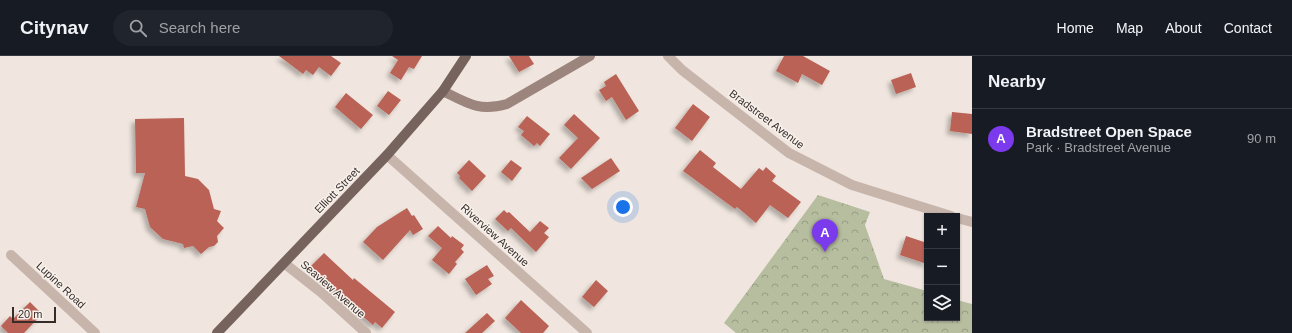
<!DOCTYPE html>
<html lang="en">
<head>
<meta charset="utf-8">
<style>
	:root { --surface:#171b24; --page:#20242c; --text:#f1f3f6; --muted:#9ea1a6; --line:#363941; --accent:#7c3aed }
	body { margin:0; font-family:Helvetica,sans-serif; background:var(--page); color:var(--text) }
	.controls { position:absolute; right:12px; bottom:12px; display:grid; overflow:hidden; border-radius:0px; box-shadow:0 1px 3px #0004 }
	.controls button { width:36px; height:36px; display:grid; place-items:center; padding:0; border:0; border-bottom:1px solid var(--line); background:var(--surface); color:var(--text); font:20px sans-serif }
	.scale { position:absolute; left:12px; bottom:10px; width:44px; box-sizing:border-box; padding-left:4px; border:2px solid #362d2a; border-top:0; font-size:11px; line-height:14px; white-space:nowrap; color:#362d2a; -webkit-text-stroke:3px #f8f1eb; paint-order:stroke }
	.you { position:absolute; left:623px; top:151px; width:14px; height:14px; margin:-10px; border:3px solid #fff; border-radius:50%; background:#1a73e8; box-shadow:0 0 0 6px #1a73e833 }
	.badge { display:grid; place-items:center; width:26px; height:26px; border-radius:50%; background:var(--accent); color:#fff; font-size:13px; font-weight:700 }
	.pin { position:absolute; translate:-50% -33px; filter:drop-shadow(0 1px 2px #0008) }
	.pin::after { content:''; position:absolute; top:21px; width:14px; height:12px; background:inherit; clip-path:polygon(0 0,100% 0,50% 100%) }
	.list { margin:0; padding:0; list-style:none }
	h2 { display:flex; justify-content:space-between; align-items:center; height:52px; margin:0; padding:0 16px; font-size:17px }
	h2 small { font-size:13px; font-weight:400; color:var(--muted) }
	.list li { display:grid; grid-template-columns:26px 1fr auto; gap:12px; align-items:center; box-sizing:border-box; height:60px; padding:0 16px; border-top:1px solid var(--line) }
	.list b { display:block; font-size:15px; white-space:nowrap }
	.list p { margin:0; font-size:13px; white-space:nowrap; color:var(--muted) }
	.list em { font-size:13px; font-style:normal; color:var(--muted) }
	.icon { flex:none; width:22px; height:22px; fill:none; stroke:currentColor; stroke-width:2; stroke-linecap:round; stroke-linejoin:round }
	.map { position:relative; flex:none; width:972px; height:277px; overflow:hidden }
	header { display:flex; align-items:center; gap:24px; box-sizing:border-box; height:56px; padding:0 20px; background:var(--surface); border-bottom:1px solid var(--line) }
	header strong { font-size:19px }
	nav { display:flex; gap:22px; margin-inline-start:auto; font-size:14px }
	.search { width:280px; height:36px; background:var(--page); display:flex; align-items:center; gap:10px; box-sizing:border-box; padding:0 14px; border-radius:22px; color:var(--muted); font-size:15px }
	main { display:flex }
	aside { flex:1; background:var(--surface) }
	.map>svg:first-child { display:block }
	.park { fill:url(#park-crowns) }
	.building { fill:#b96254; filter:url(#shadow) }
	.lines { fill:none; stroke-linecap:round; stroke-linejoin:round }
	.minor { stroke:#c7b5ac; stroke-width:10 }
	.secondary { stroke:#9b857d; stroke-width:10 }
	.primary { stroke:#76635d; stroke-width:10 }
	.labels { text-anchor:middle; stroke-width:3; stroke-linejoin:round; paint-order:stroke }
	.street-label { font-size:11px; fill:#362d2a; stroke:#f8f1eb }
</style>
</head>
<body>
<header>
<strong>Citynav</strong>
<div class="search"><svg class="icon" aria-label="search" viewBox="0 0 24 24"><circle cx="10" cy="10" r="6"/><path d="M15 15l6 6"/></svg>Search here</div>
<nav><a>Home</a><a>Map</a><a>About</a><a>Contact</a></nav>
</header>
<main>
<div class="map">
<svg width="972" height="277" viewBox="0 0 972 277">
	<defs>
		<pattern id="park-crowns" width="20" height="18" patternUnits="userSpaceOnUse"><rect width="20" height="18" fill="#b7bea0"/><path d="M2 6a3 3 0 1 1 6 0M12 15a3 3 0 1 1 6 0" fill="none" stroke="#969b83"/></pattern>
		<filter id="shadow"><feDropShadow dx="-3.5" dy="3.5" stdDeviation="2" flood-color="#0004"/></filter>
	</defs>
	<rect width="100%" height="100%" fill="#f0e6df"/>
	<path class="park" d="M818,139L870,156L865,169L884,223L927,235V262H957V244L972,248V277H736L724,267Z"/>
	<path class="building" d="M279,0H331L341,7L331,20L319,11L313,19L306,14L303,18Z
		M392,0H422L414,13L409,11L401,24L390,17L398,4Z
		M509,0H529L534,8L519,16Z
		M784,0H803L830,15L822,29L802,18L798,27L776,15Z
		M911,17L916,31L896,38L891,24Z
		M616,18L639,55L626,64L612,41L606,45L599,34L606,30L604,26Z
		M388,35L401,44L389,59L377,50Z
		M346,37L373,59L361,73L335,51Z
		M693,48L710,61L692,85L675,72Z
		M952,56L972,58V78L950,75Z
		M574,58L600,82L571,113L559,102L578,82L564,69Z
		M527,60L550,78L540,90L537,87L534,90L521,79L524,75L518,71Z
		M184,62L185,120L198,123L209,134L214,153L221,155L217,165L224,172L217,180L218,186L214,190L209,191L201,198L193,190L184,192L183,188L163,183L150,171L145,153L136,151L145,117H136L135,63Z
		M700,94L716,107L713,111L741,133L759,112L763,115L766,111L776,120L772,125L801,146L788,162L770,149L756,167L737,151L735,153L683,115Z
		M611,102L620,115L592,133L581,122Z
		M469,104L486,120L472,135L459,122L460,120L457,117Z
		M511,104L522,112L512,125L501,116Z
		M407,152L412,160L414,159L423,173L413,179L410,174L383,204L363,186L377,171Z
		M504,154L507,157L509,156L530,176L540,165L549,172L544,177L549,181L536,196L511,172L508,175L495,163Z
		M438,170L451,182L452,180L464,189L461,193L464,196L455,206L457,208L449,218L432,204L442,192L428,180Z
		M906,180L927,187V208L900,199Z
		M324,197L353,224L354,222L395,256L382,272L375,266L373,269L342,243L343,241L311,210Z
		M487,209L494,220L488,223L492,228L476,239L465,223Z
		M596,224L608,235L594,251L582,241Z
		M521,244L549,270L543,277H521L505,262Z
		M30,246L42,258L24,277H8L1,270L10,260L13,263Z
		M487,257L495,265L482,277H465Z"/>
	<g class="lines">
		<path class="minor" d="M668,0L682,14L789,97L852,129L951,160
			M387,99L587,277
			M957,162L972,166
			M11,199L95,277
			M284,207L322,237L366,277"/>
		<path class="secondary" d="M443,35C467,47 479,56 507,48L590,0"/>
		<path class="primary" d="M217,277L387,99L443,35L466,0"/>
	</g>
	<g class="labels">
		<g class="street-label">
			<text transform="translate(767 63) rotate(37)" y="4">Bradstreet Avenue</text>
			<text transform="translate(337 134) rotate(-46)" y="4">Elliott Street</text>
			<text transform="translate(495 179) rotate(42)" y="4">Riverview Avenue</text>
			<text transform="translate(61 229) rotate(43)" y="4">Lupine Road</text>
			<text transform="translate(333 233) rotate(41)" y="4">Seaview Avenue</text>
		</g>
	</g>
</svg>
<div class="controls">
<button>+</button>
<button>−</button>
<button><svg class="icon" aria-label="layers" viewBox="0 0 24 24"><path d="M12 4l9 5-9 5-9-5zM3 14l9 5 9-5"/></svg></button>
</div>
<div class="scale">20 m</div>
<div class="you"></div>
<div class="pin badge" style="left:825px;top:196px">A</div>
</div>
<aside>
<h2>Nearby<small></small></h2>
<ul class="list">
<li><span class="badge">A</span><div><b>Bradstreet Open Space</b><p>Park · Bradstreet Avenue</p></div><em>90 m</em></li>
</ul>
</aside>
</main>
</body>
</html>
